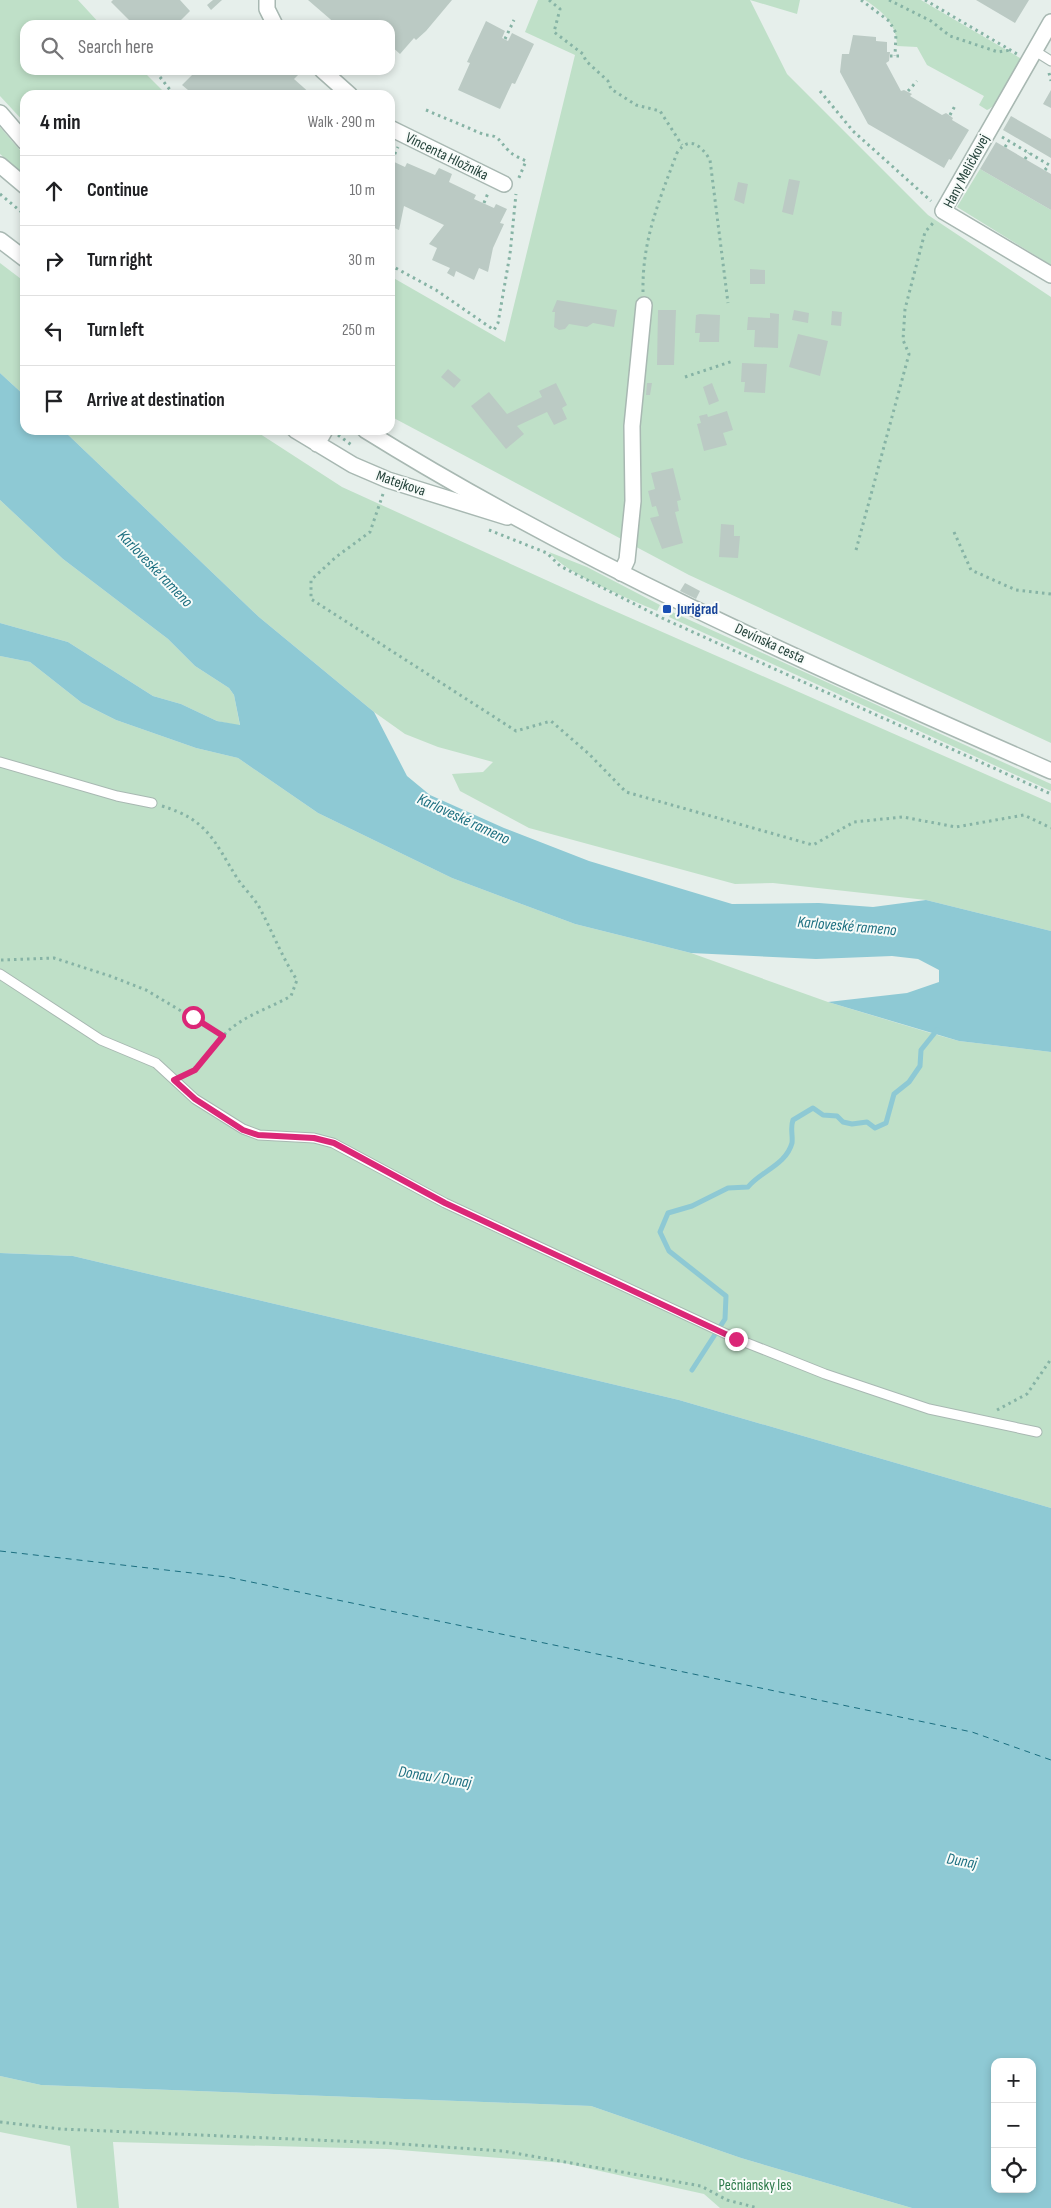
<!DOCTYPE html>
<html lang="en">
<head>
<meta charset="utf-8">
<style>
	:root { --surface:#fff; --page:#f2f2f2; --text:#202124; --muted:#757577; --line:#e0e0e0 }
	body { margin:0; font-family:"Sofia Sans Condensed",sans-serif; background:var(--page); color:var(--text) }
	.controls { position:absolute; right:15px; bottom:15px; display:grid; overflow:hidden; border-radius:10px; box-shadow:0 2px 8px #0003 }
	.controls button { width:45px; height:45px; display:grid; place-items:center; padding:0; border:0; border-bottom:1px solid var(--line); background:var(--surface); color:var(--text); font:25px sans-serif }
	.stop { position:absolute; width:15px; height:15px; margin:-11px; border:4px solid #db2777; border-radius:50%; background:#fff }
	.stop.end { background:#db2777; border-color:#fff; box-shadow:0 1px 5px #0008 }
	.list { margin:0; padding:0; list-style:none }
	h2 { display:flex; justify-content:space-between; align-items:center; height:65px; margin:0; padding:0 20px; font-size:21px }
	h2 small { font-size:16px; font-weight:400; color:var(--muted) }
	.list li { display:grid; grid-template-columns:32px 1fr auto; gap:15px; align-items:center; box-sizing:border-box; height:70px; padding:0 20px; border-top:1px solid var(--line) }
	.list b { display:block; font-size:19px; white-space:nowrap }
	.list em { font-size:16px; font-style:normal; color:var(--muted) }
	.icon { flex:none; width:28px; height:28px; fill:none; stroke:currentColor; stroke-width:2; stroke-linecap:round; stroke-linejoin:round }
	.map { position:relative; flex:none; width:1051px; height:2208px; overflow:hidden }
	.search { position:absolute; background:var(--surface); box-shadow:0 2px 8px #0003; left:20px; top:20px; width:375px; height:55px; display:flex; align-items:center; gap:12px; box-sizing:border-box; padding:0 18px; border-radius:15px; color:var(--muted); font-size:19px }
	.panel { position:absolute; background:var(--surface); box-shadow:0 2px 8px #0003; left:20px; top:90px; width:375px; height:345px; border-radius:15px }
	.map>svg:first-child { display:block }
	.green { fill:#bfe0c8 }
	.water { fill:#8ec9d4; fill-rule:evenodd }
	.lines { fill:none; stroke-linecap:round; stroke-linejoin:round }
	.stream { stroke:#8ec9d4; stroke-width:5 }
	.ferry { stroke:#1c6f80; stroke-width:1; stroke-dasharray:6 5; stroke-linecap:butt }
	.building { fill:#bbcac4 }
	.service-casing { stroke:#a8b8b2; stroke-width:11 }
	.minor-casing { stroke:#a8b8b2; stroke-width:18 }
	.tertiary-casing { stroke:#a8b8b2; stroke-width:18 }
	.path { stroke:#86b3a5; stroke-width:3; stroke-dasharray:2.5 4; stroke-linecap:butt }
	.service { stroke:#fff; stroke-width:9 }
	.minor { stroke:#fff; stroke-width:15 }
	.tertiary { stroke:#fff; stroke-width:15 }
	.route { stroke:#db2777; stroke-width:6 }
	.transit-dot { fill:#1a4fb4; stroke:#f7fbf9; stroke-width:2 }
	.labels { text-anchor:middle; stroke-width:4; stroke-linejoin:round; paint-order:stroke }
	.street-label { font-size:15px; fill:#24423a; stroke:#f7fbf9 }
	.transit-label { font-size:15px; font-weight:bold; fill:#164399; stroke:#f7fbf9; text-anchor:start }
	.park-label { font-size:15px; fill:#2d7a4b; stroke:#f7fbf9 }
	.water-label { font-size:16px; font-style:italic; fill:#1c6f80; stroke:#f7fbf9 }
</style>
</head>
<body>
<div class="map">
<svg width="1051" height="2208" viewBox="0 0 1051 2208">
	<rect width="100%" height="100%" fill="#e6efeb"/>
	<path class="green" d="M0,0H78L101,25H25V70H142L167,95H25V123L0,96Z
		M538,0H800L797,14L750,0L787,74L928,215L1051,297V743L689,575L390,416V276L505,342L575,55L525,32Z
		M865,0H921L1020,58C1020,74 1002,103 987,110L979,105L984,96L927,65L917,47L897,46C897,24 882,11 865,0Z
		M0,127L25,156V176L0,154Z
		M980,169L1051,210V265L957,207Z
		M0,263L25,282V396L0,373Z
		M63,430H254L342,487L601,605L1051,803V931L926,900L773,883L735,884L529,828L460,791L452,774L483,772L493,762L438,747L405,734L374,712L259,617Z
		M0,500L63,559L168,639L195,666L229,688L234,695L240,726L217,721L181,704L153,696L68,642L0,623Z
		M549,552L587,567L660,605L657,611C630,599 565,574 549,552Z
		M672,612L1051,784V791L669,617Z
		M0,656L30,662L82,703L116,720L196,748L238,758L318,813L452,878L575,924L691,953L828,1002L934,1034L959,1041L1051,1052V1508L679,1400L73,1256L0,1253Z
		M0,2076L41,2085L591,2106L741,2158L912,2208H720L704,2194L564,2163L387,2149L113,2142L119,2208H77L70,2146L0,2132Z"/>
	<path class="water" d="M0,373L25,396V430H63L259,617L374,712L407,776L430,795L504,828L589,861L732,904L819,903L873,907L926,900L1051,931V1052L959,1041L828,1002L907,993L939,982V970L918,959L892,956L816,959L691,953L575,924L452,878L318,813L238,758L196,748L116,720L82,703L30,662L0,656V623L68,642L153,696L181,704L217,721L240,725L234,695L229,688L195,666L168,639L63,559L0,500Z
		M0,1253L73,1256L679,1400L1051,1508V2208H912L741,2158L591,2106L41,2085L0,2076ZM995,2062H1032V2189H995Z"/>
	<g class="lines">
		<path class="stream" d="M692,1370L725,1319L726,1296L669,1251L660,1232L668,1213L692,1206L728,1188L748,1187C761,1171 786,1165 792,1143C793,1135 790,1128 793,1120L813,1108L823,1115L837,1116L843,1122L852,1124L867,1122L875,1128L886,1123L894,1094L909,1082L920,1066L921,1050L937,1030"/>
		<path class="ferry" d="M0,1551L227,1577L972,1732L1051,1760"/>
	</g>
	<path class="building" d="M113,0H180L190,11L176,25H134L111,2Z
		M213,0H222L211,10L207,5Z
		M308,0H452L426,31L416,40L414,38L400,54L390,45V25H337Z
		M976,0H1029L1015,23Z
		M486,21L505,31L502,38L508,41L512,33L534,44L515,84L512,83L500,109L458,90L470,63L467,62Z
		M853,35L876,37V41L887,42V52H890L889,61L886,63L901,91L904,90L912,94L910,96L942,115L946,113L953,118L952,120L969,130L951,160L949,159L944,168L868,124L840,72L842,54H849Z
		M185,70H297L300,73L294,79L312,95H248L244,92L242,95H194L182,85L192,75Z
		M1051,90V108L1043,104Z
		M1011,116L1051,139V158L1003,130Z
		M996,142L1051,174V210L980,169Z
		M390,160L405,167L407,163L435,175L439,168L452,174L449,182L476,195L474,199L494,208L496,204L507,209L500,223L504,224L493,248L488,272L479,268L474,280L456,271L454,277L447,273L450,268L432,260L437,248L429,244L444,225L404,206L399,230L390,226Z
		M789,179L800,181L793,215L782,212Z
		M738,182L748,184L744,204L734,200Z
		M750,269L765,270V284H750Z
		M557,300L617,310L614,327L593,323L587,327L569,324L565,329L559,330L554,327L555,312H552Z
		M658,310H676L674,365H657Z
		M794,310L809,313L808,323L792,320Z
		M832,311L842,312L841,326L831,325Z
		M770,313L779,314L778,348L754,347L755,330H747L748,317L770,318Z
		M700,314L720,315L719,342H699L700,333H695L696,315Z
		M798,334L828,341L820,376L789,367Z
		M742,363L767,364L765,393L744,392L745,382H741Z
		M448,369L461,380L454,388L441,377Z
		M556,383L567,405L562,408L567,419L554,425L547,412L517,426L524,434L506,449L471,406L489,392L507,414L542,397L539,391Z
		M647,383H652L650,395H646Z
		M712,383L719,401L709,405L703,387Z
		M727,411L733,430L723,433L727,445L704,451L697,424L701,423L699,416L707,414L708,417Z
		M673,468L681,500L677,501L679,511L675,512L683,543L662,549L650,518L659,516L656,506L652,507L648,491L655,489L651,473Z
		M721,524L734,525V536H740L738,558L719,557Z
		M685,583L700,591L696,599L680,591Z"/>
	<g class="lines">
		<g class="service-casing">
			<path id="service" d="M1035,51L1051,61
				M0,762L117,796L152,803
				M0,974L101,1040L156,1063L195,1099L243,1129L259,1135L314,1138L333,1143L445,1203L737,1339L825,1374L929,1409L1037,1432"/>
		</g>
		<g class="minor-casing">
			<path id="minor" d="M267,0V9L275,25
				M1051,22L943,211L1051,275
				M322,70L350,95
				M0,113L25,142
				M390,128L504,184
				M0,240L25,259
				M295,430L353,465L388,480L507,517
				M317,444L325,430
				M621,573L627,560L633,501L632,426L644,305"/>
		</g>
		<g class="tertiary-casing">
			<path id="tertiary" d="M0,165L25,186
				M365,430C582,565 818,668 1051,771"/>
		</g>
		<path class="path" d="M549,0L560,9L554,32L583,54L586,61L608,81L611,89L636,105L660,111L682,145
			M861,0L889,21L896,33L895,56
			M889,0L931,21L950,36L998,52L1011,50
			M925,0L1017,54
			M505,39L514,20
			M890,56H903
			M1049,73L1051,81
			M160,77L174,95
			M820,91L853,131L931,201
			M908,91L917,81
			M426,110L485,135C499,135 499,141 508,150C512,155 520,158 526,161L518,180
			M950,115L956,104
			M1002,137L1051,166
			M1005,147L1009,141
			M1025,159L1029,153
			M392,160L398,147
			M1045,170L1049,165
			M0,194L25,215
			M484,203L488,193
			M390,265L436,290L494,330L498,323L510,254L516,194
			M643,292C642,240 659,201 677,153C689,135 701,145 710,160L728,303
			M685,377L733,361
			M338,435L353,446
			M383,494L370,532L336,557L311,580V599L516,731L551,721L589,754L626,792L813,845L854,822L903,817L956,827L1024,815L1051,828
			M489,530L547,553L560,566L662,618L1051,794
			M954,532L971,570L1016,590L1051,594
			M856,550L909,354L903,340L905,309L925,232L934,222
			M162,806C208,820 214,841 237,878C243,887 252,896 258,905C272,930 281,956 297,980L291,996C270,1008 245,1015 227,1032C212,1046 203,1065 184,1075
			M1,960L54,958L110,976L146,990L223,1036
			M997,1410L1027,1394L1051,1359
			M0,2122L61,2129L385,2143L503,2151L701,2186L727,2200L758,2208"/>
		<use href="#service" class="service"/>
		<use href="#minor" class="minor"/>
		<use href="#tertiary" class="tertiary"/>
	</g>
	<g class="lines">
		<path class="route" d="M193,1017L223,1036L195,1070L174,1080L195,1099L243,1130L258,1135L314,1138L334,1143L445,1203L736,1339"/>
	</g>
	<rect class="transit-dot" x="662" y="604" width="10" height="10" rx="2.5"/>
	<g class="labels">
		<g class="street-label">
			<text transform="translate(447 156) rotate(26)" y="5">Vincenta Hložníka</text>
			<text transform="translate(966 171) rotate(-62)" y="5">Hany Meličkovej</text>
			<text transform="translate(401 483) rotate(19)" y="5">Matejkova</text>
			<text transform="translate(770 643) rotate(25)" y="5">Devínska cesta</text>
		</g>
		<g class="transit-label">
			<text x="677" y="614">Jurigrad</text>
		</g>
		<g class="park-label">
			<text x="755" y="2190">Pečniansky les</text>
		</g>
		<g class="water-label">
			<text transform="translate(156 568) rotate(46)" y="6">Karloveské rameno</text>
			<text transform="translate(464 818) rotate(25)" y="6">Karloveské rameno</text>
			<text transform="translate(847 925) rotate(5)" y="6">Karloveské rameno</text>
			<text transform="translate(435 1776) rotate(9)" y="6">Donau / Dunaj</text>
			<text transform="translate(962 1860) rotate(10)" y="6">Dunaj</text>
		</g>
	</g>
</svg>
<div class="controls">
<button>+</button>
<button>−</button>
<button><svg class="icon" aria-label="locate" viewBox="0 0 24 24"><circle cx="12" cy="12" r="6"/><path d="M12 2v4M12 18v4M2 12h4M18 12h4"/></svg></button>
</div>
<div class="stop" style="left:193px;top:1017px"></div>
<div class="stop end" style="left:736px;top:1339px"></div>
<div class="search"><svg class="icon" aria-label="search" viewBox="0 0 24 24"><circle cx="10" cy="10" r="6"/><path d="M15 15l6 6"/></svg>Search here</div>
<section class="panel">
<h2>4 min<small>Walk · 290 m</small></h2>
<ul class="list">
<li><svg class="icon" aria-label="ahead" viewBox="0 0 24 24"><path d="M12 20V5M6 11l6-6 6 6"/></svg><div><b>Continue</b></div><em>10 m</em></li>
<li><svg class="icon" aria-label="right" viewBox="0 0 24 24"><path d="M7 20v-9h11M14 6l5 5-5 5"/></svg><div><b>Turn right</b></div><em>30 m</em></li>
<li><svg class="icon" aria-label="left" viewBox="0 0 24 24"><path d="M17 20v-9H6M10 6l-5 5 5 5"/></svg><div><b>Turn left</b></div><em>250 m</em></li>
<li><svg class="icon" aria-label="arrive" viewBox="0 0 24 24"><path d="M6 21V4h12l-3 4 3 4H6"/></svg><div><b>Arrive at destination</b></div></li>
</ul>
</section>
</div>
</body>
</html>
